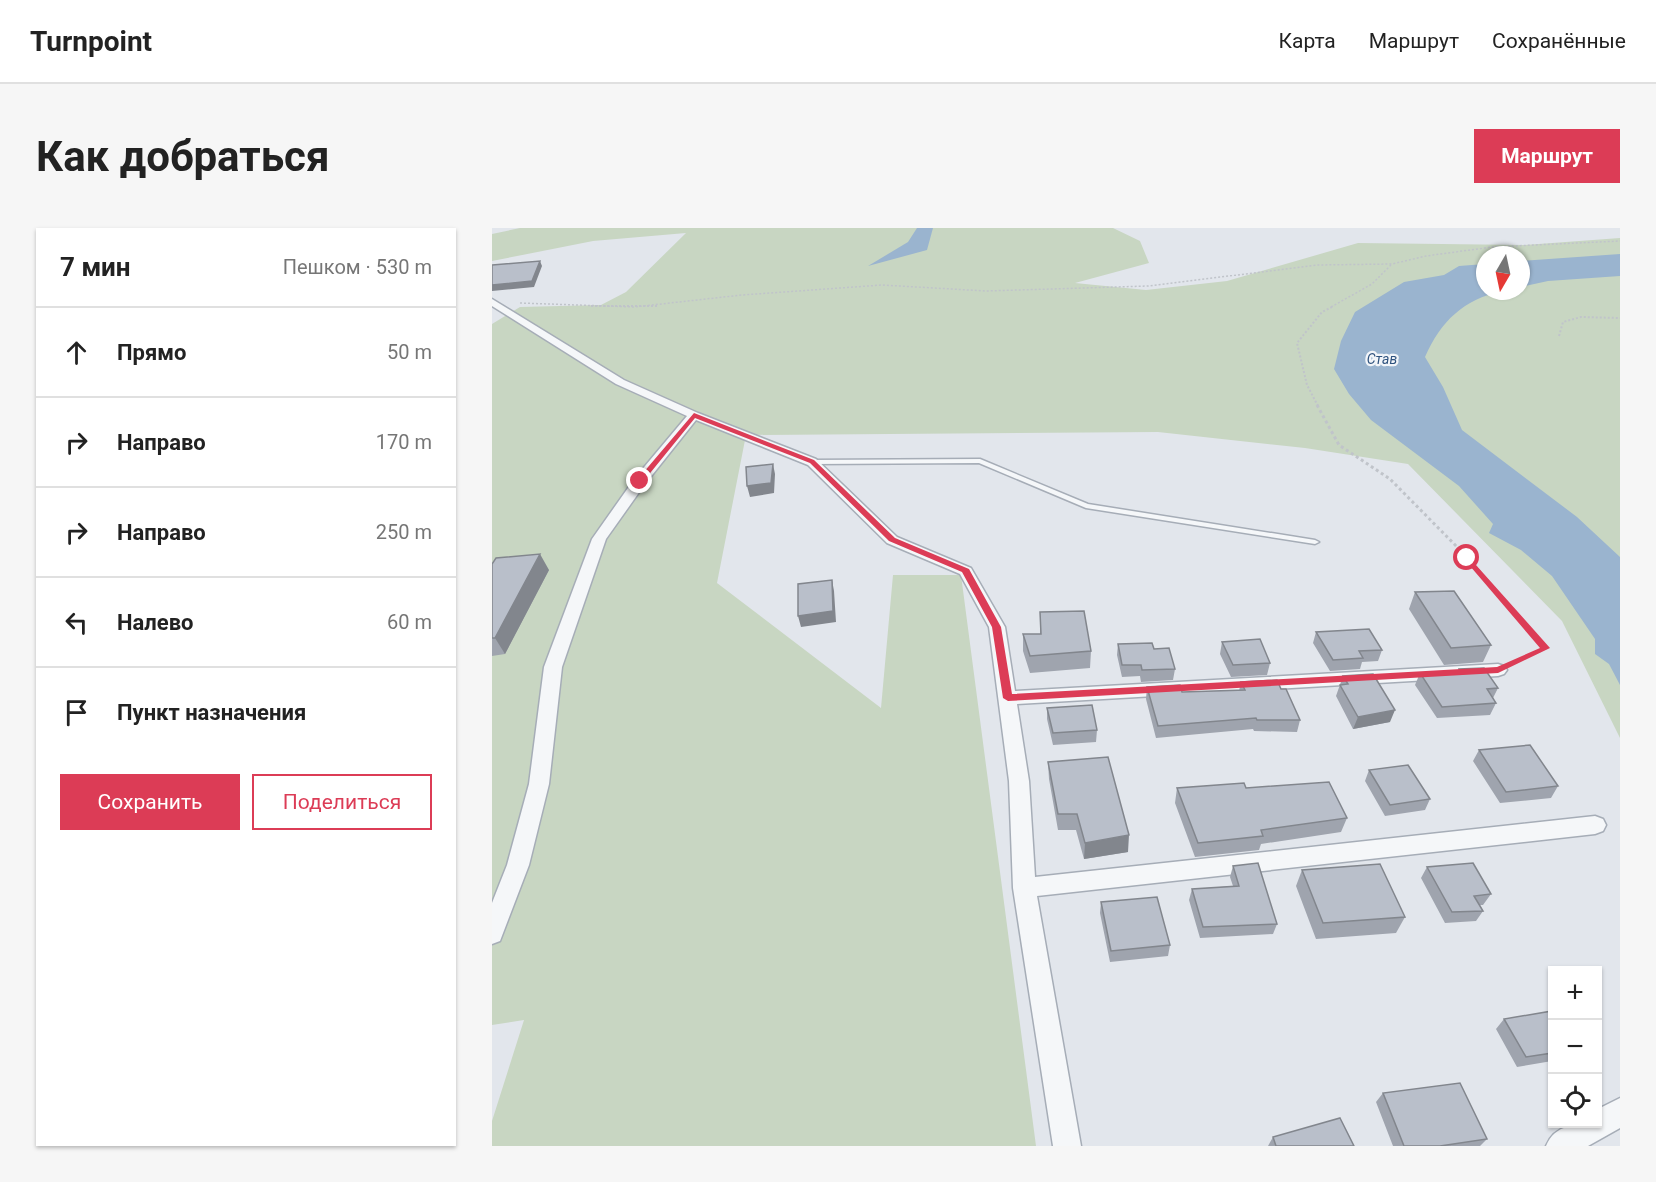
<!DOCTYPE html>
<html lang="ru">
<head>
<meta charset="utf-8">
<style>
	:root { --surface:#fff; --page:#f6f6f6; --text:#222; --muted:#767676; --line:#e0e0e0; --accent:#dc3c56 }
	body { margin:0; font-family:Roboto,sans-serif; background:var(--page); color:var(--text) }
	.controls { position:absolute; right:18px; bottom:18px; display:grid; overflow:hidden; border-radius:0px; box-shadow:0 2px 4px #0004 }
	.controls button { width:54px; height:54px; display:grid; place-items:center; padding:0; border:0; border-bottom:2px solid var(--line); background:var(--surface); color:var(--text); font:30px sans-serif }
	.compass { position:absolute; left:984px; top:18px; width:54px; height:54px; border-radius:50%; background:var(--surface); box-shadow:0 2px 4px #0004; rotate:189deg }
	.stop { position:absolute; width:18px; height:18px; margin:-14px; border:4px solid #dc3c56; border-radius:50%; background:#fff }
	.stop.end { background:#dc3c56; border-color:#fff; box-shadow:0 2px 6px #0008 }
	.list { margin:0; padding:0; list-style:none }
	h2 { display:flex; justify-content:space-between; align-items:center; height:78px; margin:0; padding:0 24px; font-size:26px }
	h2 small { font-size:20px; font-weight:400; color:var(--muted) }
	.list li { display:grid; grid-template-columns:39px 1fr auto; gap:18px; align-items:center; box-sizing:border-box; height:90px; padding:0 24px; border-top:2px solid var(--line) }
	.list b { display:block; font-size:22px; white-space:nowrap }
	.list em { font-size:20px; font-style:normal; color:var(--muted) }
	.actions { display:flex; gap:12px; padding:18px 24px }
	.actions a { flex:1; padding:14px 0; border:2px solid var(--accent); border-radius:0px; text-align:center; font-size:21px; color:var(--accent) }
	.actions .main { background:var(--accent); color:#fff }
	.icon { flex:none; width:33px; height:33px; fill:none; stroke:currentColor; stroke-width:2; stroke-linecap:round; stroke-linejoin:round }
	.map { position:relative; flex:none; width:1128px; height:918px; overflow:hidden; border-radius:0px }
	header { display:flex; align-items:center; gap:36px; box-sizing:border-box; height:84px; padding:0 30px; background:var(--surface); border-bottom:2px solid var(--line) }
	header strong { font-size:28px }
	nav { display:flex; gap:33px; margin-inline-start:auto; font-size:21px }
	.intro { display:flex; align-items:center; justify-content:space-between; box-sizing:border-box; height:144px; padding:0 36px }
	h1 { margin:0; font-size:42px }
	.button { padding:15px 27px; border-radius:0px; background:var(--accent); color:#fff; font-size:21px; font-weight:700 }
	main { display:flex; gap:36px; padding:0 36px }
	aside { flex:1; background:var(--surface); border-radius:0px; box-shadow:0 2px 4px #0004 }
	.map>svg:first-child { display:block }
	.green { fill:#c8d6c2; fill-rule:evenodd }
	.water { fill:#9ab4cf }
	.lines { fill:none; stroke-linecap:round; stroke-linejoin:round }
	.service-casing { stroke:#a6adb7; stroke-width:3 }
	.minor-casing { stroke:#a6adb7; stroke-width:3 }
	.path-far2 { stroke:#c0c4ca; stroke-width:1.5; stroke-dasharray:2 2; stroke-linecap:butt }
	.path-far1 { stroke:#c0c4ca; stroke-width:2; stroke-dasharray:2 2; stroke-linecap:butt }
	.path { stroke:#c0c4ca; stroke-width:3; stroke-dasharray:3 3; stroke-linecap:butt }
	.service { fill:#f5f7f9; fill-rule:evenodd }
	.minor { fill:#f5f7f9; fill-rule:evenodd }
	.wall { fill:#9fa4ae }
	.shaded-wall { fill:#82868d }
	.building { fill:#b9bfca; stroke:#82868d; stroke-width:1.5 }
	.route { fill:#dc3c56 }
	.labels { text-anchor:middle; stroke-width:4.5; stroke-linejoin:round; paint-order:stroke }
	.far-water-label { font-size:14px; font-style:italic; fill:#2e527e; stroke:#f2f5f9 }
</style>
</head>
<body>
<header>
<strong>Turnpoint</strong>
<nav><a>Карта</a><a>Маршрут</a><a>Сохранённые</a></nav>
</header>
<div class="intro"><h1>Как добраться</h1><a class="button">Маршрут</a></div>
<main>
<aside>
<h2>7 мин<small>Пешком · 530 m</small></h2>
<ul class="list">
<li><svg class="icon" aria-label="ahead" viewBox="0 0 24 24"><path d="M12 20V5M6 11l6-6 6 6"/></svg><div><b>Прямо</b></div><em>50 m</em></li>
<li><svg class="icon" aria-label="right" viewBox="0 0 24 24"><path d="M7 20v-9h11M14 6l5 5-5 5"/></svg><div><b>Направо</b></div><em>170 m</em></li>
<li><svg class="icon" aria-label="right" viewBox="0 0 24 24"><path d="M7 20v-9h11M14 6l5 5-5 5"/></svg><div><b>Направо</b></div><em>250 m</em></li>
<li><svg class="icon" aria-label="left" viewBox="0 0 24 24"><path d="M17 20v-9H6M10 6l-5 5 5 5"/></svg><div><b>Налево</b></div><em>60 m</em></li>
<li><svg class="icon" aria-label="arrive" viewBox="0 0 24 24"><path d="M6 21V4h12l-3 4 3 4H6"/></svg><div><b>Пункт назначения</b></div></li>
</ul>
<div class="actions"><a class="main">Сохранить</a><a>Поделиться</a></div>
</aside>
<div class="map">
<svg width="1128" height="918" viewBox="0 0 1128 918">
	<rect width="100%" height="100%" fill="#e2e6ec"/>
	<path class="green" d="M28,0H621L648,13L657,35L583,55L654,62L735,53L866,15L1033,17L1128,10V510L1070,393L916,236L813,220L666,204L254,207L225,355L389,480L401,347H469L544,918H0V893L32,792L0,797V96L28,79L109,77L134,64L194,5L101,13L0,33V6ZM993,27H1029V63H993Z"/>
	<path class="water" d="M425,0H441L435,22L376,38L416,14Z
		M1128,26V48L1056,53L1029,59V33Z
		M993,36V63H1010C971,72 949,93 933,129L951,159L970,202L1085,289L1128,329V457L1117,436L1103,426V411L1060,348L1029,322L997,305L1001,296L967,258L879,192L857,166L842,141L849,113L863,84L912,54L952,47L967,38Z"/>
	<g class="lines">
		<g class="service-casing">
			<path id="service" d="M488,231L596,276L823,312L827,314L823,316L594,280L487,235L320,236L317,234L320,232Z"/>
		</g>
		<g class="minor-casing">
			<path id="minor" d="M0,71L132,152L206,185L324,231L405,309L479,340L513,399L523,463L1006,436L1012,438L1015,442L1012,446L1006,448L525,476L537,553L543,649L1103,588L1111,591L1114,597L1111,603L1103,606L545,668L589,918H561L521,660L517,553L497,399L468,346L395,315L316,237L204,192L153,256L114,311L70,439L57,556L37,637L8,713L0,716V675L15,637L37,556L52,439L100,311L143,250L195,188L124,156L0,78Z
				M1128,870V900L1096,918H1054C1063,896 1084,896 1106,896V881Z"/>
		</g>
		<path class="path-far2" d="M28,75L142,79L250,67L390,57L494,63L656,58L826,37L900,36L934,28L1000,19L1128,13
			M839,79L880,56L899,37"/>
		<path class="path-far1" d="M99,78H166
			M1067,108L1071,94L1089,89L1128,90
			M826,178L815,157L805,115L830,84L842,78"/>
		<path class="path" d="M825,177L847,217L898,251L975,329L1054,420L1021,435"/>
		<use href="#service" class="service"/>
		<use href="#minor" class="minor"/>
	</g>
	<path class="wall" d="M0,336L57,342L13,426L0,428Z
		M923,364L999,417L991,434L952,437L917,381Z
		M548,384L599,423L598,440L538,445L531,423V406H548Z
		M824,404L890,422L886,433L870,434L868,441L838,443L821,415Z
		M730,414L778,435L775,447L739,449L728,426Z
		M626,416L662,421L683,441L681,452L649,454L648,448L630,449L625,427Z
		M967,441L1006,460L1001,470L1004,475L998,487L945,490L923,457L928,445L966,444Z
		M851,448L898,494L861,501L844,468Z
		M749,454L789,461L808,492L805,504L762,503L761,501L664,510L654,471L655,459L690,464L747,463Z
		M555,480L605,502L604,514L561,517L555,491Z
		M987,522L1066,558L1059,570L1008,575L981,533Z
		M556,534L636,624L592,631L584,602H566L557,551Z
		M877,542L938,571L933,582L893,588L873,553Z
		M685,560H754L855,590L849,604L769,616L767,622L703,629L683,575Z
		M741,638L785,696L781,706L708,710L697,672L700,661L741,658L738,649Z
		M935,639L999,666L991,677H988L991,683L984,693L953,695L929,650Z
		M810,642L913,689L904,705L824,711L804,658Z
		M609,674L678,717L676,728L618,734L608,685Z
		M1060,783V833L1025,839L1004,801L1012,791Z
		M891,865L995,911L988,918H901L884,874Z
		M781,909L784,918H776Z"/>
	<path class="shaded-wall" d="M48,33L50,38L42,59L0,63V57Z
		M281,236L283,246L282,265L258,269L255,258Z
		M48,326L57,342L13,426L3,410Z
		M340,352L342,363L344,394L309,399L306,388Z
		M903,482L898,494L861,501L866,489Z
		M637,607L636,624L592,631L593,615Z"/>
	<path class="building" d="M48,33L40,53L0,57V37Z
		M281,236L279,255L255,258L254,239Z
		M48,326L3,410H0V336L4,330Z
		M340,352L341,383L306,388V356Z
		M962,363L999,417L959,420L923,364Z
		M592,383L599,423L538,428L531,406H549L548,384Z
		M877,401L890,422L867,423L871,430L841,432L824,404Z
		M768,411L778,435L741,437L730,414Z
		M660,415L662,421L677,420L683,441L650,442L649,437H630L626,416Z
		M992,440L1006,460L995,461L1004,475L950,479L928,445L968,444L967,441Z
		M881,446L903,482L866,489L848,457L856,456L851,448Z
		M785,452L789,461H794L808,492H765L764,490L666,498L655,459L688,457L690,464L753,462L749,454Z
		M600,477L605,502L561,505L555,480Z
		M1038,517L1066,558L1014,564L987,522Z
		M616,529L637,607L593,615L585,586H566L556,534Z
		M916,537L938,571L898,577L877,542Z
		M837,554L855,590L769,602L771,608L706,615L685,560L752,555L754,560Z
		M766,635L785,696L711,699L700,661L747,658L741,638Z
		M981,635L999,666L982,668L991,683L960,684L935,639Z
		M888,636L913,689L831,695L810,642Z
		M665,669L678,717L619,723L609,674Z
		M1060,783V825L1034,829L1012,791Z
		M968,855L995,911L948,918H912L891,865Z
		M848,890L862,918H784L781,909Z"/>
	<path class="route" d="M202,185L322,232L403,310L477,341L509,399L520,466L1005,439L1048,420L972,331L971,330L975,327L1058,420L1006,445L516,473L511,470L500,399L470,344L397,313L318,235L203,190L150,255H145V252Z"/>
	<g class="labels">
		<g class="far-water-label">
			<text x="890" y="136">Став</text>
		</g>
	</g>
</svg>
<div class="controls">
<button>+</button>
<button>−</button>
<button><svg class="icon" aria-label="locate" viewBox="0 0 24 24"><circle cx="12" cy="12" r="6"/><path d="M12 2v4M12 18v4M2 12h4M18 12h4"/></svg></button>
</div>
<svg class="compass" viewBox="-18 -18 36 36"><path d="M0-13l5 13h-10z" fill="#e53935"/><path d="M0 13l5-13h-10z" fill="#767676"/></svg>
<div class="stop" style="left:975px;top:330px"></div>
<div class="stop end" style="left:148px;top:253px"></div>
</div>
</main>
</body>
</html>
